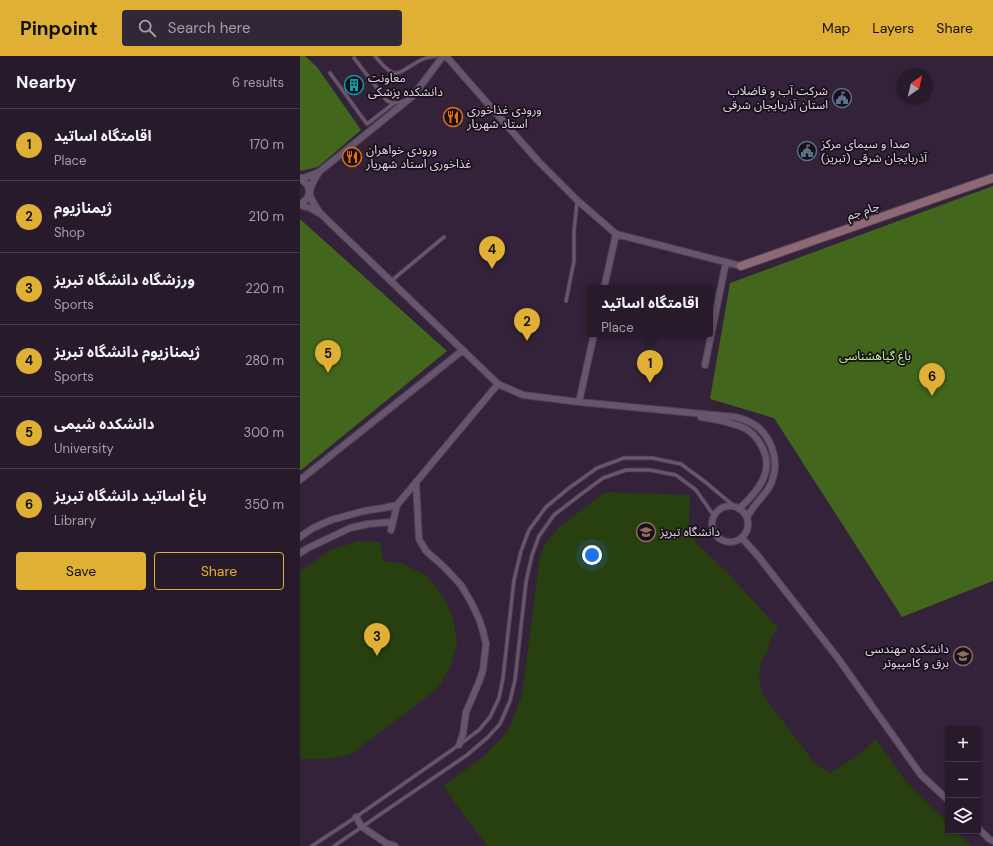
<!DOCTYPE html>
<html lang="en">
<head>
<meta charset="utf-8">
<style>
	:root { --surface:#261a2b; --page:#322737; --text:#f1f3f6; --muted:#a4a1a9; --line:#423847; --accent:#dfb033 }
	body { margin:0; font-family:"DM Sans","Noto Sans Arabic",sans-serif; background:var(--page); color:var(--text) }
	.controls { position:absolute; right:12px; bottom:12px; display:grid; overflow:hidden; border-radius:4px; box-shadow:0 1px 3px #0004 }
	.controls button { width:36px; height:36px; display:grid; place-items:center; padding:0; border:0; border-bottom:1px solid var(--line); background:var(--surface); color:var(--text); font:20px sans-serif }
	.compass { position:absolute; left:597px; top:12px; width:36px; height:36px; border-radius:50%; background:var(--surface); box-shadow:0 1px 3px #0004; rotate:34deg }
	.you { position:absolute; left:292px; top:499px; width:14px; height:14px; margin:-10px; border:3px solid #fff; border-radius:50%; background:#1a73e8; box-shadow:0 0 0 6px #1a73e833 }
	.badge { display:grid; place-items:center; width:26px; height:26px; border-radius:50%; background:var(--accent); color:#111; font-size:13px; font-weight:700 }
	.pin { position:absolute; translate:-50% -33px; filter:drop-shadow(0 1px 2px #0008) }
	.pin::after { content:''; position:absolute; top:21px; width:14px; height:12px; background:inherit; clip-path:polygon(0 0,100% 0,50% 100%) }
	.popup { position:absolute; left:287px; top:229px; width:126px; height:52px; box-sizing:border-box; display:grid; place-content:center; border-radius:4px; background:var(--surface); filter:drop-shadow(0 1px 3px #0005); font-size:13px; white-space:nowrap; color:var(--muted) }
	.popup b { font-size:15px; color:var(--text) }
	.popup::after { content:''; position:absolute; left:50%; top:100%; margin-left:-8px; border:8px solid transparent; border-top-color:var(--surface) }
	.list { margin:0; padding:0; list-style:none }
	h2 { display:flex; justify-content:space-between; align-items:center; height:52px; margin:0; padding:0 16px; font-size:17px }
	h2 small { font-size:13px; font-weight:400; color:var(--muted) }
	.list li { display:grid; grid-template-columns:26px 1fr auto; gap:12px; align-items:center; box-sizing:border-box; height:72px; padding:0 16px; border-top:1px solid var(--line) }
	.list b { display:block; font-size:15px; white-space:nowrap }
	.list p { margin:0; font-size:13px; white-space:nowrap; color:var(--muted) }
	.list em { font-size:13px; font-style:normal; color:var(--muted) }
	.actions { display:flex; gap:8px; padding:12px 16px }
	.actions a { flex:1; padding:9px 0; border:1px solid var(--accent); border-radius:4px; text-align:center; font-size:14px; color:var(--accent) }
	.actions .main { background:var(--accent); color:#111 }
	.icon { flex:none; width:22px; height:22px; fill:none; stroke:currentColor; stroke-width:2; stroke-linecap:round; stroke-linejoin:round }
	.map { position:relative; flex:none; width:693px; height:790px; overflow:hidden }
	header { display:flex; align-items:center; gap:24px; box-sizing:border-box; height:56px; padding:0 20px; background:var(--accent); color:#111 }
	header strong { font-size:19px }
	nav { display:flex; gap:22px; margin-inline-start:auto; font-size:14px }
	.search { width:280px; height:36px; background:var(--page); display:flex; align-items:center; gap:10px; box-sizing:border-box; padding:0 14px; border-radius:4px; color:var(--muted); font-size:15px }
	main { display:flex }
	aside { flex:1; background:var(--surface) }
	.map>svg:first-child { display:block }
	.green { fill:#283f0f }
	.forest { fill:#42661c }
	.lines { fill:none; stroke-linecap:round; stroke-linejoin:round }
	.lane-casing { stroke:#4f4053; stroke-width:4.5 }
	.street-casing { stroke:#4f4053; stroke-width:8 }
	.secondary-casing { stroke:#4f4053; stroke-width:10 }
	.lane { stroke:#67546d; stroke-width:3 }
	.street { stroke:#67546d; stroke-width:6 }
	.secondary { stroke:#8e6874; stroke-width:8 }
	.labels { text-anchor:middle; stroke-width:3.5; stroke-linejoin:round; paint-order:stroke }
	.poi-label { font-size:12px; fill:#e3d8e6; stroke:#170f19; text-anchor:start }
	.street-label { font-size:12px; fill:#e3d8e6; stroke:#170f19 }
	.park-label { font-size:12px; fill:#c1f793; stroke:#170f19 }
</style>
</head>
<body>
<header>
<strong>Pinpoint</strong>
<div class="search"><svg class="icon" aria-label="search" viewBox="0 0 24 24"><circle cx="10" cy="10" r="6"/><path d="M15 15l6 6"/></svg>Search here</div>
<nav><a>Map</a><a>Layers</a><a>Share</a></nav>
</header>
<main>
<aside>
<h2>Nearby<small>6 results</small></h2>
<ul class="list">
<li><span class="badge">1</span><div><b>اقامتگاه اساتید</b><p>Place</p></div><em>170 m</em></li>
<li><span class="badge">2</span><div><b>ژیمنازیوم</b><p>Shop</p></div><em>210 m</em></li>
<li><span class="badge">3</span><div><b>ورزشگاه دانشگاه تبریز</b><p>Sports</p></div><em>220 m</em></li>
<li><span class="badge">4</span><div><b>ژیمنازیوم دانشگاه تبریز</b><p>Sports</p></div><em>280 m</em></li>
<li><span class="badge">5</span><div><b>دانشکده شیمی</b><p>University</p></div><em>300 m</em></li>
<li><span class="badge">6</span><div><b>باغ اساتید دانشگاه تبریز</b><p>Library</p></div><em>350 m</em></li>
</ul>
<div class="actions"><a class="main">Save</a><a>Share</a></div>
</aside>
<div class="map">
<svg width="693" height="790" viewBox="0 0 693 790">
	<rect width="100%" height="100%" fill="#332239"/>
	<path class="green" d="M305,436L390,439L389,470L397,488L427,516L478,572L471,582L467,597L461,605L459,622L463,639L514,706L530,717L557,700L576,683L604,723L648,767V775H656L671,790H187L143,730L185,699L208,675L222,639L240,500L246,487L259,471Z
		M59,485L80,486L83,505L104,508L127,520L144,541L153,562L157,588L150,612L137,633L50,699L27,703H1L0,702V515L32,493Z"/>
	<path class="forest" d="M0,0H5L17,11L61,74L18,111L0,115Z
		M693,130V525L602,561L474,362L410,343L430,227Z
		M0,163L147,295L0,415Z"/>
	<g class="lines">
		<g class="lane-casing">
			<path id="lane" d="M75,0C97,27 96,17 121,4C125,2 131,1 136,0
				M54,2L87,45L94,47L104,45
				M30,17L67,68L94,47
				M91,225L144,181
				M266,245L274,205V175L277,146
				M12,790L56,761L159,689L179,674L190,661L199,642L203,622L214,524L221,495L229,474L246,451L269,432L297,412L324,402H352L381,408L404,425L434,450
				M34,790L167,699L187,682L200,668L210,645L215,624L226,526L232,499L239,480L254,459L276,442L303,422L326,414H350L376,419L396,434L414,460"/>
		</g>
		<g class="street-casing">
			<path id="street" d="M143,0L113,40L19,116C6,136 7,139 21,158L198,328L223,339L279,346L435,361C440,362 446,364 450,366C471,377 480,404 472,425C469,435 461,441 456,448C452,452 450,457 447,461
				M146,0L238,105L277,144L316,178L304,232
				M0,122H4L19,116
				M0,123C12,129 12,142 0,148
				M0,149L10,152L19,157
				M316,178L441,210
				M405,309L426,206
				M279,346L294,278
				M401,361C416,364 433,366 446,373C453,377 457,382 461,389C476,415 458,435 439,453
				M0,424L163,294
				M116,426L119,483L126,495L143,510L161,529L171,546L179,563L183,575L186,588L183,614L179,626L166,656L163,678L159,689
				M412 468a18 18 0 1 1 36 0a18 18 0 1 1-36 0Z
				M91,474L97,449L198,328
				M0,481L13,472L31,464L64,455L83,452L97,449
				M442,482L458,500L537,601L621,719L648,744
				M0,497L8,492L50,472L68,468L93,466
				M56,761L62,771L86,787L95,790
				M678,772L689,783L693,785"/>
		</g>
		<g class="secondary-casing">
			<path id="secondary" d="M441,210L693,122"/>
		</g>
		<use href="#lane" class="lane"/>
		<use href="#street" class="street"/>
		<use href="#secondary" class="secondary"/>
	</g>
	<defs>
		<g id="building-ring" transform="scale(1)"><circle r="9.5" fill="#170f19" stroke="#0f9aa8" stroke-width="1.5"/><path d="M-4-6H4V6H1V3H-1V6H-4ZM-2.5-4.3h1.7v1.8h-1.7ZM.8-4.3h1.7v1.8H.8ZM-2.5-1h1.7V.8h-1.7ZM.8-1h1.7V.8H.8Z" fill="#0f9aa8"/></g>
		<g id="civic-ring" transform="scale(1)"><circle r="9.5" fill="#170f19" stroke="#5c6f8a" stroke-width="1.5"/><path d="M-.6-6.5H3V-4.5H.6V-3L4-1V1h2V6H-6V1h2V-1L-.6-3ZM-1.2 2.5V6h2.4V2.5Z" fill="#5c6f8a"/></g>
		<g id="restaurant-ring" transform="scale(1)"><circle r="9.5" fill="#170f19" stroke="#e8710a" stroke-width="1.5"/><path d="M-5-6h1v4h1v-4h1v4h1v-4h1v5L-1.5 .5V6h-2V.5L-5-1ZM5-6V6H3V1.5H1.5Q1.5-4 5-6Z" fill="#e8710a"/></g>
		<g id="university-ring" transform="scale(1)"><circle r="9.5" fill="#170f19" stroke="#8d6e63" stroke-width="1.5"/><path d="M0-5L7-2L0 1L-7-2ZM-4 1L0 2.5L4 1V4Q0 6-4 4Z" fill="#8d6e63"/></g>
	</defs>
	<g fill-rule="evenodd">
		<use href="#building-ring" x="54" y="29"/>
		<use href="#civic-ring" x="542" y="42"/>
		<use href="#restaurant-ring" x="153" y="61"/>
		<use href="#civic-ring" x="507" y="95"/>
		<use href="#restaurant-ring" x="52" y="101"/>
		<use href="#university-ring" x="346" y="476"/>
		<use href="#university-ring" x="663" y="600"/>
	</g>
	<g class="labels">
		<g class="poi-label">
			<text x="68" y="26">معاونت<tspan x="68" dy="14">دانشکده پزشکی</tspan></text>
			<text x="528" y="39" text-anchor="end">شرکت آب و فاضلاب<tspan x="528" dy="14">استان آذربایجان شرقی</tspan></text>
			<text x="167" y="58">ورودی غذاخوری<tspan x="167" dy="14">استاد شهریار</tspan></text>
			<text x="521" y="92">صدا و سیمای مرکز<tspan x="521" dy="14">آذربایجان شرقی (تبریز)</tspan></text>
			<text x="66" y="98">ورودی خواهران<tspan x="66" dy="14">غذاخوری استاد شهریار</tspan></text>
			<text x="360" y="480">دانشگاه تبریز</text>
			<text x="649" y="597" text-anchor="end">دانشکده مهندسی<tspan x="649" dy="14">برق و کامپیوتر</tspan></text>
		</g>
		<g class="street-label">
			<text transform="translate(563 155) rotate(-19)" y="4">جام جم</text>
		</g>
		<g class="park-label">
			<text x="575" y="304">باغ گیاهشناسی</text>
		</g>
	</g>
</svg>
<div class="controls">
<button>+</button>
<button>−</button>
<button><svg class="icon" aria-label="layers" viewBox="0 0 24 24"><path d="M12 4l9 5-9 5-9-5zM3 14l9 5 9-5"/></svg></button>
</div>
<svg class="compass" viewBox="-18 -18 36 36"><path d="M0-13l5 13h-10z" fill="#e53935"/><path d="M0 13l5-13h-10z" fill="#a4a1a9"/></svg>
<div class="you"></div>
<div class="pin badge" style="left:350px;top:327px">1</div>
<div class="popup"><b>اقامتگاه اساتید</b>Place</div>
<div class="pin badge" style="left:227px;top:285px">2</div>
<div class="pin badge" style="left:77px;top:600px">3</div>
<div class="pin badge" style="left:192px;top:213px">4</div>
<div class="pin badge" style="left:28px;top:317px">5</div>
<div class="pin badge" style="left:632px;top:340px">6</div>
</div>
</main>
</body>
</html>
